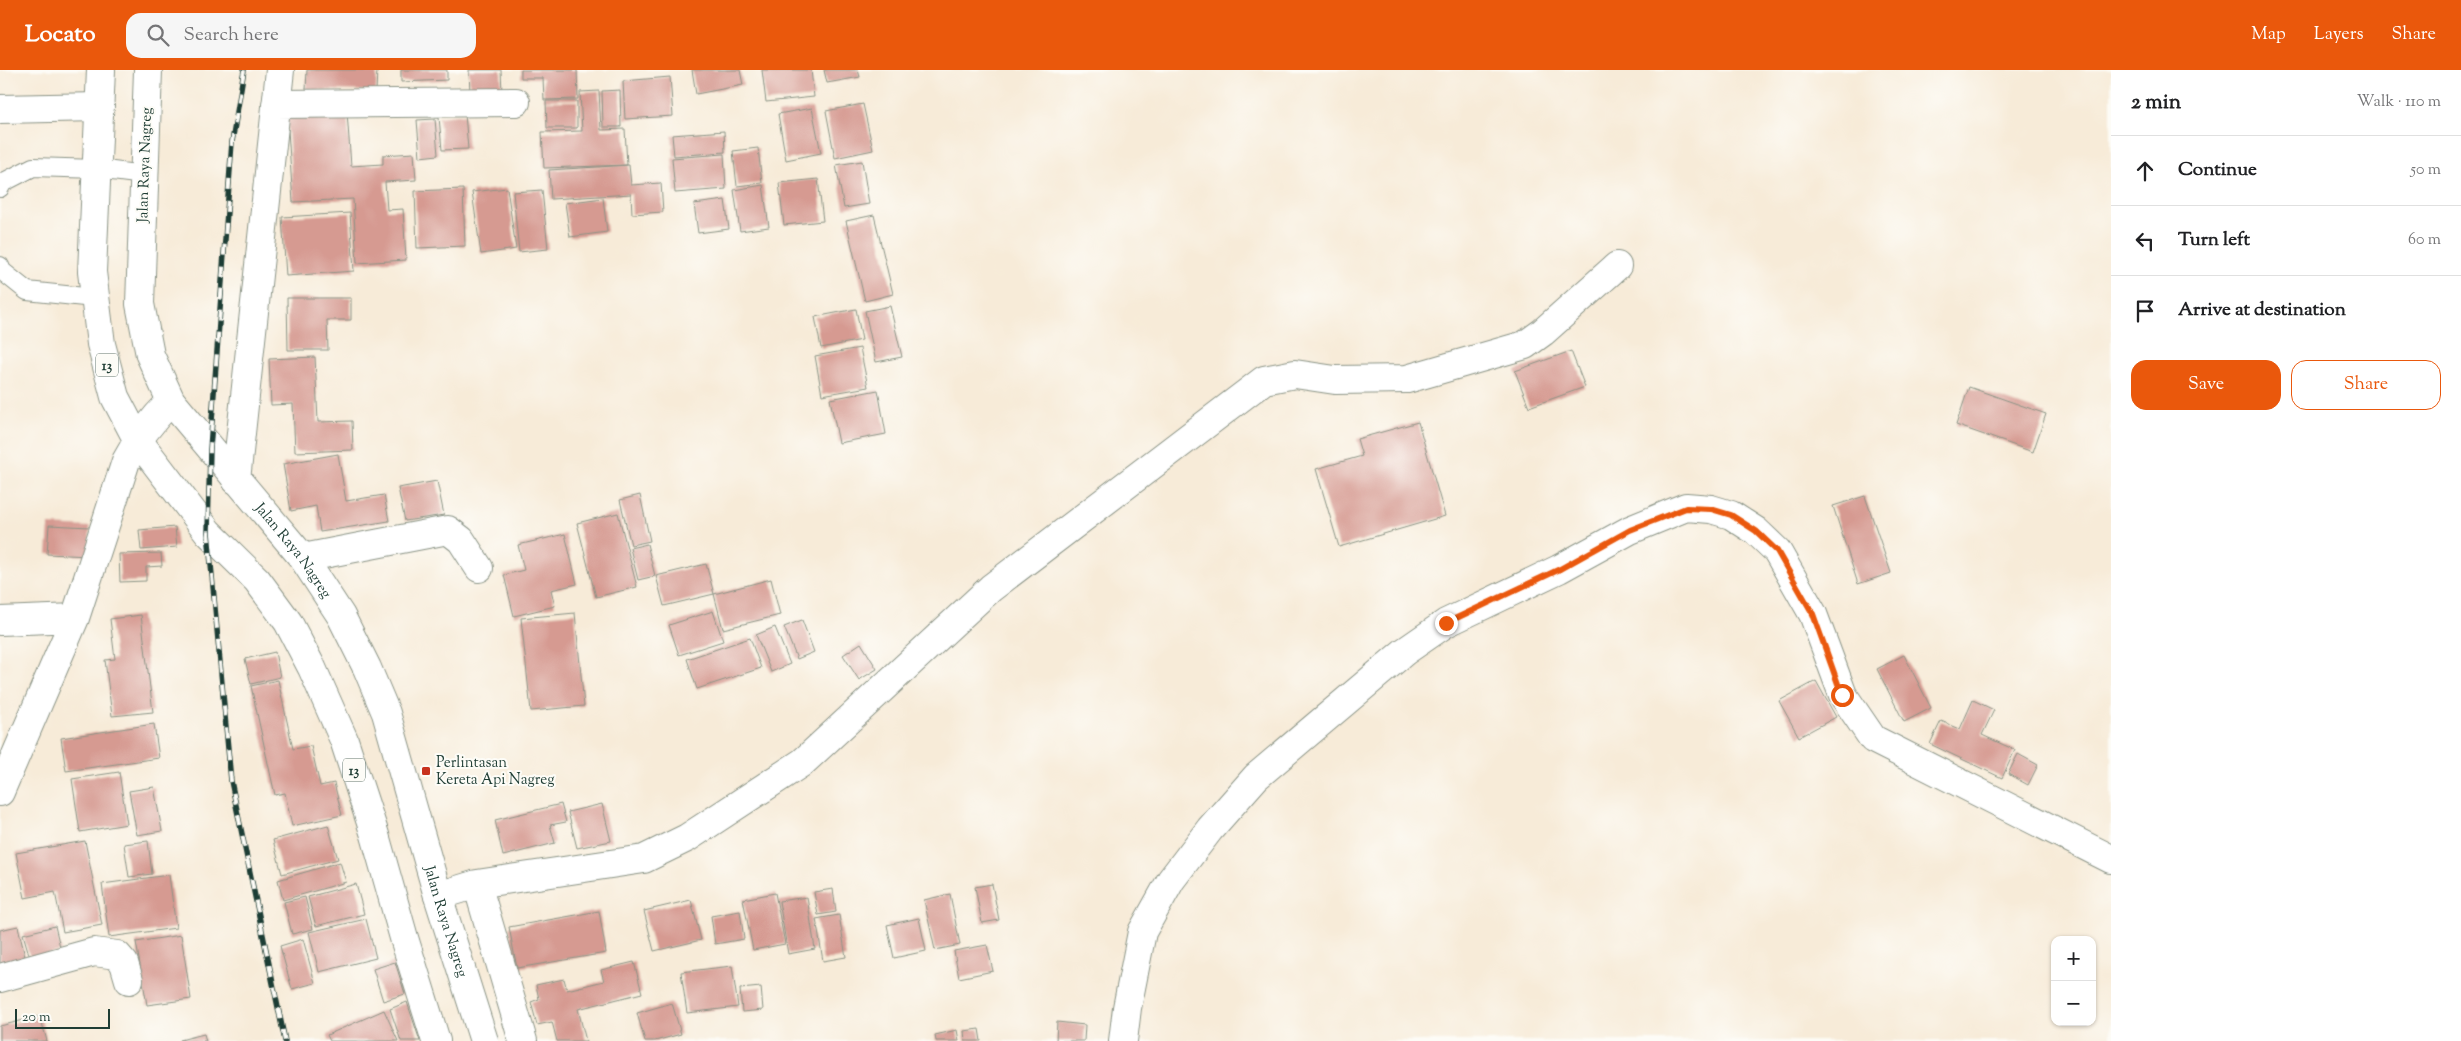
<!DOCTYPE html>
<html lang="en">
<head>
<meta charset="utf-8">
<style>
	:root { --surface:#fff; --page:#f6f6f6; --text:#202124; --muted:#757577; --line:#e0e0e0; --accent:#ea580c }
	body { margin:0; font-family:"Sorts Mill Goudy",serif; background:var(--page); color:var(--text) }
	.controls { position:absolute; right:15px; bottom:15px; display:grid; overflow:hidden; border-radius:10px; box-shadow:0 1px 4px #0004 }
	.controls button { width:45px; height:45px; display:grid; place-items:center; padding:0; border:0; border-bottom:1px solid var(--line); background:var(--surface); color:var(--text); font:25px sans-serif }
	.scale { position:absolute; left:15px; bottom:12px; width:95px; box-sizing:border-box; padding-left:5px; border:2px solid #1f3d34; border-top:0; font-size:14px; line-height:18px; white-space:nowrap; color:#1f3d34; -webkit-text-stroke:4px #fdfcf7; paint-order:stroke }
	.stop { position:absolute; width:15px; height:15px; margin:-11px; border:4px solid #ea580c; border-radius:50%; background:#fff }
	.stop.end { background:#ea580c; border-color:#fff; box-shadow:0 1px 5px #0008 }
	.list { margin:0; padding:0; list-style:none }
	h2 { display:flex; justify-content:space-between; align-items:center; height:65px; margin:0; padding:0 20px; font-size:21px }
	h2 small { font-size:16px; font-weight:400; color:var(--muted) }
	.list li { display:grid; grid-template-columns:32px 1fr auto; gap:15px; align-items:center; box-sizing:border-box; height:70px; padding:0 20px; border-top:1px solid var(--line) }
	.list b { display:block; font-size:19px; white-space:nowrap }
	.list em { font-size:16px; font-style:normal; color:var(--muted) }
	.actions { display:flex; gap:10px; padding:15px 20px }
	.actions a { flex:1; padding:11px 0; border:1px solid var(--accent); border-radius:15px; text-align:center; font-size:18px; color:var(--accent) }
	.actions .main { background:var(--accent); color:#fff }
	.icon { flex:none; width:28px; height:28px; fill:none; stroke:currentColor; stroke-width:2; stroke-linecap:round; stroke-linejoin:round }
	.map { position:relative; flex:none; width:2111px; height:971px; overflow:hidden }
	header { display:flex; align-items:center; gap:30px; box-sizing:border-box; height:70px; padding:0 25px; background:var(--accent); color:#fff }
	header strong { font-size:24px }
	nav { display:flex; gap:28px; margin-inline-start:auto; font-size:18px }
	.search { width:350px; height:45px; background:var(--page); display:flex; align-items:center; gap:12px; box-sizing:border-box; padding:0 18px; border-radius:15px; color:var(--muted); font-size:19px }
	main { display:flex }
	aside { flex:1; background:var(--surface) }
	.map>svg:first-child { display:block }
	.building { fill:#d69a91 }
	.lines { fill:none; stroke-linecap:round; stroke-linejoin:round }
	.service-casing { stroke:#8b9486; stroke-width:20 }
	.minor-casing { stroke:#8b9486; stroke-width:30 }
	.trunk-casing { stroke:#8b9486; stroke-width:30 }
	.service { stroke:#fff; stroke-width:18 }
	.minor { stroke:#fff; stroke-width:28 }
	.trunk { stroke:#fff; stroke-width:28 }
	.rail-casing { stroke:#1f3d34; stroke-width:5.5 }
	.rail { stroke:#fdfcf7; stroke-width:4; stroke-dasharray:11; stroke-linecap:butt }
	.route { stroke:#ea580c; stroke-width:6 }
	.poi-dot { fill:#c8321e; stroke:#fdfcf7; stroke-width:2 }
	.labels { text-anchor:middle; stroke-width:4; stroke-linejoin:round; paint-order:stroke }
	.shield { fill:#fdfcf7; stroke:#62766e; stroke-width:1 }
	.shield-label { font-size:14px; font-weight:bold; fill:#1f3d34 }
	.street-label { font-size:15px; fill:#1f3d34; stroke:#fdfcf7 }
	.poi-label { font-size:15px; fill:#1f3d34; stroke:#fdfcf7; text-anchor:start }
</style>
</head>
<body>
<header>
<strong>Locato</strong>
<div class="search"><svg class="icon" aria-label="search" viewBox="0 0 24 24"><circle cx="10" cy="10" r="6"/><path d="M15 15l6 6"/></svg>Search here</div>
<nav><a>Map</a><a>Layers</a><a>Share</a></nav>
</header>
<main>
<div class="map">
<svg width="2111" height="971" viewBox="0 0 2111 971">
	<rect width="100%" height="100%" fill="#fdfcf7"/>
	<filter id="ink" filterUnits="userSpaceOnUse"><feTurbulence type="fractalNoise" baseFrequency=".02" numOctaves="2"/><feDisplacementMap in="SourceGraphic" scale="10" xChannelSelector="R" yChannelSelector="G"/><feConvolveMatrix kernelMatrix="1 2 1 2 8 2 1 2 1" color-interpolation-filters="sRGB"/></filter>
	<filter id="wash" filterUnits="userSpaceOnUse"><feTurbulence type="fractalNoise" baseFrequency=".0096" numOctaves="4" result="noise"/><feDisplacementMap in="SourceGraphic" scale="20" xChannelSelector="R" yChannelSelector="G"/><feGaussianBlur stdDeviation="1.12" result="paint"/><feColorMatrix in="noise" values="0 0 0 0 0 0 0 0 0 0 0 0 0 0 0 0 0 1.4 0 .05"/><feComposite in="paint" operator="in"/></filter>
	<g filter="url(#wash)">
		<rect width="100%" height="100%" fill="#f7ebd8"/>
		<g id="blocks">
			<path class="building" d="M307,0H377L376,21L306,20Z
				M401,0H447V10L401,12Z
				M469,0H501L502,22L470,24Z
				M521,0H577L578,29L544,30L543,8H521Z
				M692,0H740L743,15L696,24Z
				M762,0H811L814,27L766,32Z
				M824,0H858L860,7L827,13Z
				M670,7L673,46L625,49L623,11Z
				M620,20L621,57H603L602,21Z
				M599,21L601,60L625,59L627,95L544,98L542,62L582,61L580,22Z
				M546,31H577V58H547Z
				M863,34L873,80L835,88L826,41Z
				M812,38L821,83L786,90L778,44Z
				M347,42L351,96L383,94V85L414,83L416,110L385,112L387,140L403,139L406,190L357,193L353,129L293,132L287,46Z
				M465,44L468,79L442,80L439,47Z
				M435,49L438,85L420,87L417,50Z
				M724,61L725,82L674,86L672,65Z
				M758,78L762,113L737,116L733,81Z
				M724,84L726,119L675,123L672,88Z
				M862,91L869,134L844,138L836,95Z
				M629,95L631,115L661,113L663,142L632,144L631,124L551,129L549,100Z
				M818,109L823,151L784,155L779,113Z
				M763,115L769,157L740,161L734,120Z
				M507,118L516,179L481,184L472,122Z
				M463,119L465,176L417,178L415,121Z
				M542,120L548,179L519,182L513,122Z
				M603,128L607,162L570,167L565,133Z
				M725,130L729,159L698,163L694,134Z
				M350,143L354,201L286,206L282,147Z
				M874,145L893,224L865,231L846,151Z
				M287,228H351V250H327L328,280H288Z
				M890,236L902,287L876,292L865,241Z
				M856,239L862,270L821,278L815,247Z
				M860,278L868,317L822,325L815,286Z
				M1571,281L1585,317L1529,337L1515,301Z
				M315,287L318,352L352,351L353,380L295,382L293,334L271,335L269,289Z
				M1969,317L2046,344L2033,382L1956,355Z
				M878,320L886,364L839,373L830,329Z
				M1418,352L1445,446L1339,477L1316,399L1362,386L1357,369Z
				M338,384L346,431L384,425L389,451L320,462L316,436L291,441L283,394Z
				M437,411L444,445L405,451L398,418Z
				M640,425L650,471L631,475L620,430Z
				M1865,426L1891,503L1858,514L1833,436Z
				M618,443L637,517L596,527L577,453Z
				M49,455L90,457L89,486L47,484Z
				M175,457L177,477L141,480L139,460Z
				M565,464L577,514L551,520L555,536L514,546L504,505L524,500L518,475Z
				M647,474L655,506L638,510L630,478Z
				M161,483L162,496L146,497V511L120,512L119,484Z
				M706,494L714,524L664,536L656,506Z
				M771,509L780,545L723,559L714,524Z
				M713,541L723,571L679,585L669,555Z
				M575,543L584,636L531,641L521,548Z
				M141,545L153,642L112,646L105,590L115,589L110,549Z
				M802,550L814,582L797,589L784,557Z
				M775,557L790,594L771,602L756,565Z
				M750,568L761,598L697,619L687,589Z
				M861,573L877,599L859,610L843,585Z
				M275,582L280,607L251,614L245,589Z
				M1904,585L1931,638L1904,652L1877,599Z
				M278,610L293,679L311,676L320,716L334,713L342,745L292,756L285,723L275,725L251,616Z
				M1816,611L1836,647L1799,667L1779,631Z
				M1973,630L1994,640L1982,665L2015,680L2002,708L1930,674L1941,651L1960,659Z
				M154,654L159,688L66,701L61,668Z
				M2018,684L2038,695L2028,715L2008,704Z
				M119,702L127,754L80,762L72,709Z
				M154,717L162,761L137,765L129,721Z
				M561,734L566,752L550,755L555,773L503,786L495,750Z
				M602,734L611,771L577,778L568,742Z
				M328,755L338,789L282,804L273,770Z
				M85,771L102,855L63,862L55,822L25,828L16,783Z
				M148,771L152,804L129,807L124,774Z
				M340,792L346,812L283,830L278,810Z
				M169,805L176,858L109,867L102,814Z
				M356,814L364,844L316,856L308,827Z
				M992,814L999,850L982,853L975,817Z
				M833,819L836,842L818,845L814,822Z
				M775,823L785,874L753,880L743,829Z
				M950,824L960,875L935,880L924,830Z
				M305,827L313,859L292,864L284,832Z
				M807,827L815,879L788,884L779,831Z
				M691,830L701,870L654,881L644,841Z
				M599,841L606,883L517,898L509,857Z
				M740,841L744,869L715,874L711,846Z
				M839,845L846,887L823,891L816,849Z
				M919,848L926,881L894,888L887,855Z
				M366,849L376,888L319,902L309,862Z
				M18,856L25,887L0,894V860Z
				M55,856L61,881L30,888L23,864Z
				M181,865L191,929L147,935L136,872Z
				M303,869L315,913L292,919L280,876Z
				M987,875L993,901L959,908L954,881Z
				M395,892L405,924L383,931L373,899Z
				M634,892L642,923L578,939L586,971H557L552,952L537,955L531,932L539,929L536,915L564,909L567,920L604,911L601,900Z
				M732,896L738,937L687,943L681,902Z
				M761,917L763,940L742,942L740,919Z
				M407,932L420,971H401L390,939Z
				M672,933L681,964L655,971H645L637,943Z
				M384,940L398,971H330L327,965Z
				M40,946L47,971H0V956Z
				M1057,952L1085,955L1084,971H1056Z
				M979,959L981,971H965L964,961Z
				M957,960L959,971H936L935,965Z
				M204,964L206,971H180V970Z"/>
		</g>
	</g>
	<g filter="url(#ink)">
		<use href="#blocks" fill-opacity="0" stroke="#8b9486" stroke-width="1"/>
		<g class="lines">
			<g class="service-casing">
				<path id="service" d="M0,118L2,113L33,97L97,99L144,105
					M0,196L2,201L27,221L94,228"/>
			</g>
			<g class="minor-casing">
				<path id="minor" d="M276,34L516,32
					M0,39L100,37
					M236,410L280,0
					M303,488L448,460L461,470L479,498
					M0,551L75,548
					M0,722L75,548L126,391C138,368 152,350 171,331
					M477,814L523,971
					M438,826L477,814L644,789L687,768L803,692L991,518L1264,310L1295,304L1335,310L1407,309L1525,275L1543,262L1617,196
					M0,908L94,882L117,885L124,893L129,910
					M1123,971L1127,938L1142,862L1171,810L1210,759L1256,707L1404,582L1446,553L1559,499L1630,460L1686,437L1711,439L1731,445L1756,461L1777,481L1813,544L1843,625L1873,669L2111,789"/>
			</g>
			<g class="trunk-casing">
				<g id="trunk">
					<path d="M101,0L92,202L101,274L115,327L137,369L208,462L257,510L288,552L312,598L344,670L375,765L404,868L436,971"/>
					<path id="s1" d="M148,0L140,234L150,285L171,331L303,488L341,546L367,598L386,643L438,826L484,971"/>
				</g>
			</g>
			<use href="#service" class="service"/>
			<use href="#minor" class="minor"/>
			<use href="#trunk" class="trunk"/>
			<g class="rail-casing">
				<path id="rail" d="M244,0L232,72L210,379L208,462L231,711L285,971"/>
			</g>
			<use href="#rail" class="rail"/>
		</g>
	</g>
	<g class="lines" filter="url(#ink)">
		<path class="route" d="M1446,553L1560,499L1630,460L1686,438L1711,439L1731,445L1756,461L1777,481L1813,544L1842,625"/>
	</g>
	<rect class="poi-dot" x="421" y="696" width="10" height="10" rx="2.5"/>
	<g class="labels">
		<g class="shield">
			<rect x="96" y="283.5" width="22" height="23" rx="4"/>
			<rect x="343" y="688.5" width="22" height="23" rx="4"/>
		</g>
		<g class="shield-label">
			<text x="107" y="300">13</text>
			<text x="354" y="705">13</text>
		</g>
		<g class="street-label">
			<text transform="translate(144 95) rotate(-88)" y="5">Jalan Raya Nagreg</text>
			<text dy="5" stroke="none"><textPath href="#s1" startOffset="530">Jalan Raya Nagreg</textPath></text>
			<text dy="5" stroke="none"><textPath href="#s1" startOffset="935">Jalan Raya Nagreg</textPath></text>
		</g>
		<g class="poi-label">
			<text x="436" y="697">Perlintasan<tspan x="436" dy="17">Kereta Api Nagreg</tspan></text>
		</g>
	</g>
</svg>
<div class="controls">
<button>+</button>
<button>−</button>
</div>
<div class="scale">20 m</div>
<div class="stop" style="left:1842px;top:625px"></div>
<div class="stop end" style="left:1446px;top:553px"></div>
</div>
<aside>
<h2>2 min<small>Walk · 110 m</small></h2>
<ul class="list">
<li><svg class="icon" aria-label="ahead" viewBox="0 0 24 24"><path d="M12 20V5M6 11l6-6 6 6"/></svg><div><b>Continue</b></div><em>50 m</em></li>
<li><svg class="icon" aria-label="left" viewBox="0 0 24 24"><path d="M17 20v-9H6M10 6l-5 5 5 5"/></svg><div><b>Turn left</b></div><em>60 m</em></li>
<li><svg class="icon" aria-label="arrive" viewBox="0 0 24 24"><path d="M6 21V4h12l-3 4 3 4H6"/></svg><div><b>Arrive at destination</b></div></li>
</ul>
<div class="actions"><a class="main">Save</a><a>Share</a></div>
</aside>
</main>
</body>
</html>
